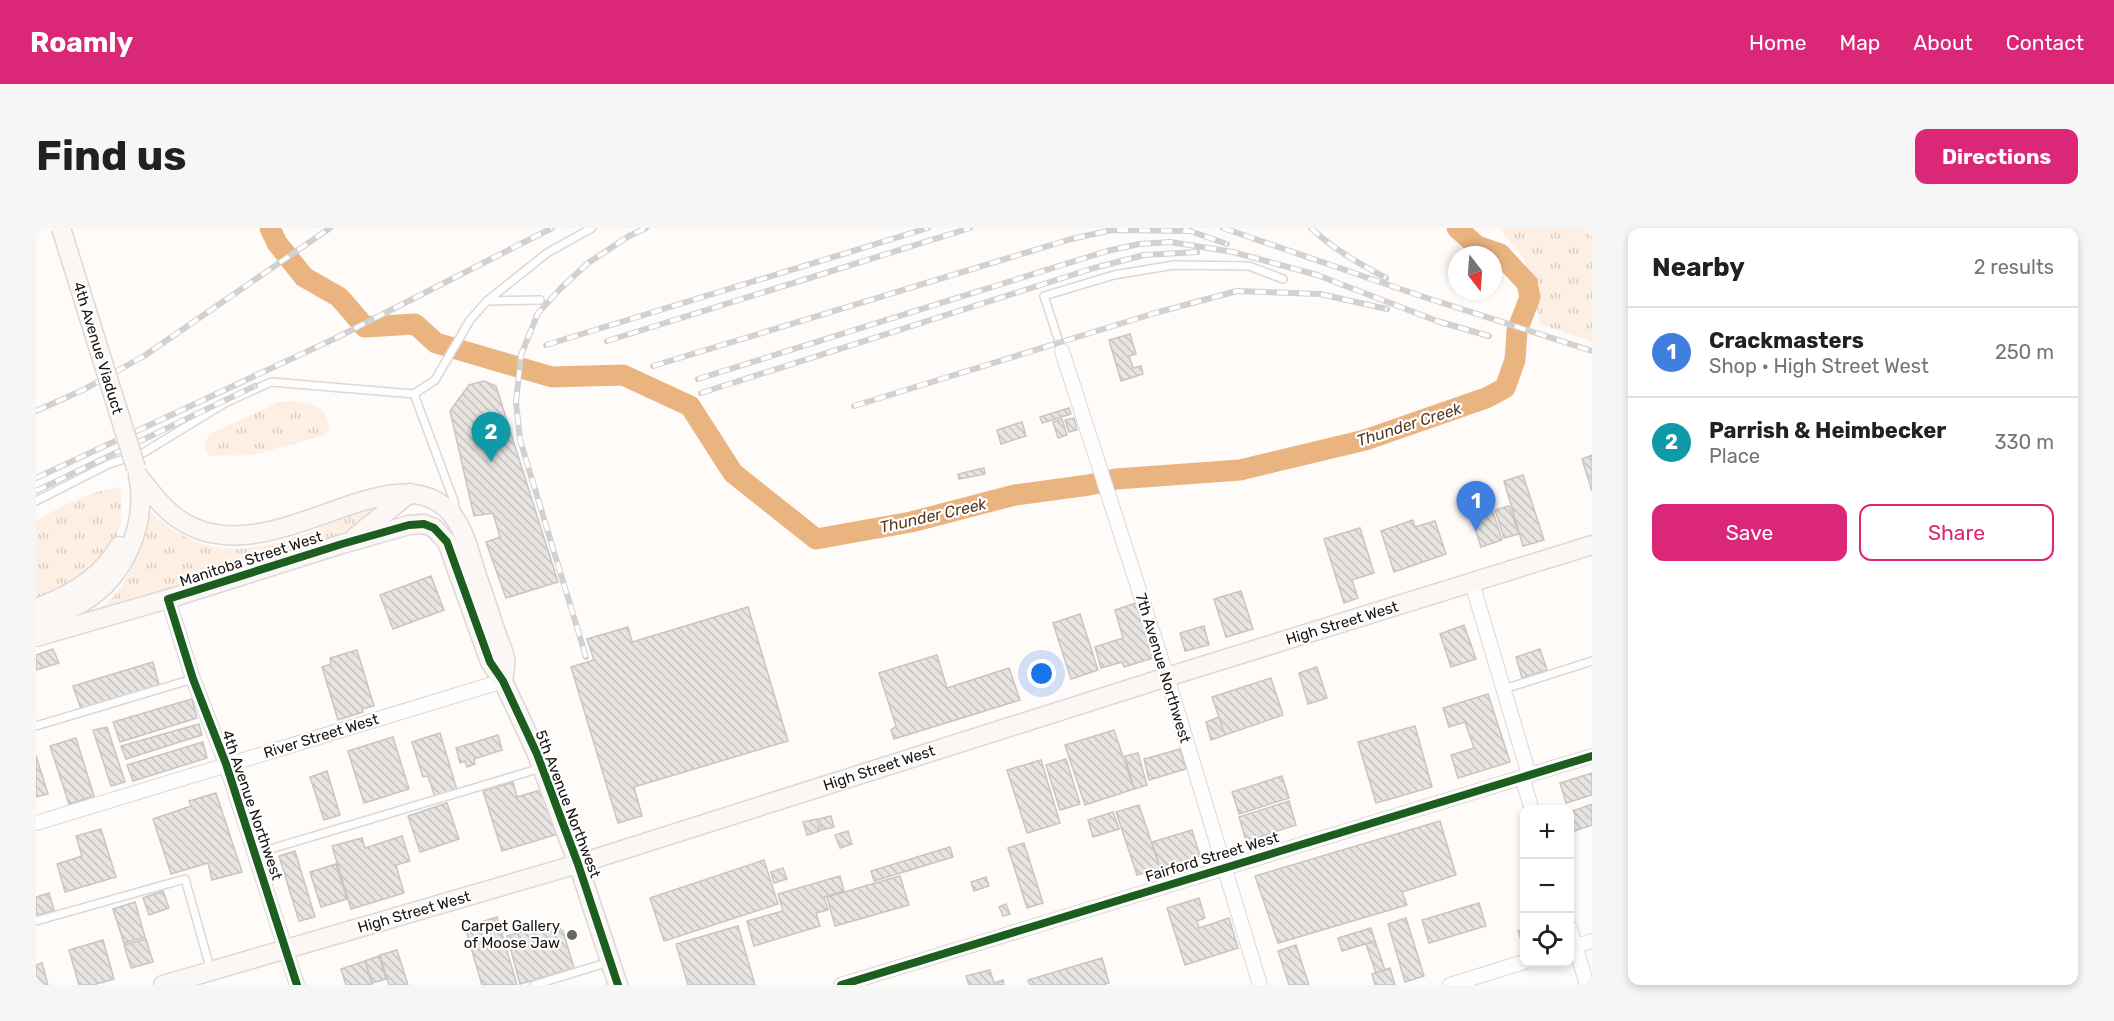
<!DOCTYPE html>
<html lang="en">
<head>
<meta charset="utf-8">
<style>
	:root { --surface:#fff; --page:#f6f6f6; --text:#202124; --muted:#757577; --line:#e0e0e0; --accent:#db2777 }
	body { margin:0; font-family:Rubik,sans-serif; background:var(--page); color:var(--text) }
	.controls { position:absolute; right:18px; bottom:18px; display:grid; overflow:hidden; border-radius:12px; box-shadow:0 3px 9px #0003 }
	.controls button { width:54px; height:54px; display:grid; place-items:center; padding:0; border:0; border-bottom:2px solid var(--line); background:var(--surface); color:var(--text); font:30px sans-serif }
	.compass { position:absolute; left:1412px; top:18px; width:54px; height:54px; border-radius:50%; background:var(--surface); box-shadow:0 3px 9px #0003; rotate:163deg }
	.you { position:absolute; left:1006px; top:446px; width:21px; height:21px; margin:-15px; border:4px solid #fff; border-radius:50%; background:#1a73e8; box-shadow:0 0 0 9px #1a73e833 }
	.badge { display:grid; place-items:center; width:39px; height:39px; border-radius:50%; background:var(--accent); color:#fff; font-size:20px; font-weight:700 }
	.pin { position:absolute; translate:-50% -50px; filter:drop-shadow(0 2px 3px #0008) }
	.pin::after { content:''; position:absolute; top:32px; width:21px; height:18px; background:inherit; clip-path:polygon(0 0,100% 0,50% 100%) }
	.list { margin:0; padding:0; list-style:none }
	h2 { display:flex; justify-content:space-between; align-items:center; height:78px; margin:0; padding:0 24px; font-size:26px }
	h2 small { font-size:20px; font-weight:400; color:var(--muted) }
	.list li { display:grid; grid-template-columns:39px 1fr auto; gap:18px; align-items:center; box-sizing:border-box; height:90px; padding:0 24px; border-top:2px solid var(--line) }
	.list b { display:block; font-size:22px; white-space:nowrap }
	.list p { margin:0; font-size:20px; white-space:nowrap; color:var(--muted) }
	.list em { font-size:20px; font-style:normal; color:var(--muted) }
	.actions { display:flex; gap:12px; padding:18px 24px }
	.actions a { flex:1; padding:14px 0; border:2px solid var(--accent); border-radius:12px; text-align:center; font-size:21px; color:var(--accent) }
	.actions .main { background:var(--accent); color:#fff }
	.icon { flex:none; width:33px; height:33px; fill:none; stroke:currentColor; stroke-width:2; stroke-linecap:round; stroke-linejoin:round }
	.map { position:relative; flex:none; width:1556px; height:757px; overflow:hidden; border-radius:12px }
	header { display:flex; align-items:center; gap:36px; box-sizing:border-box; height:84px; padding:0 30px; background:var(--accent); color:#fff }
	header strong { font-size:28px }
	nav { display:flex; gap:33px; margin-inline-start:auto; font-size:21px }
	.intro { display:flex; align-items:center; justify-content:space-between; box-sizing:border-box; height:144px; padding:0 36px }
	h1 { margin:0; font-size:42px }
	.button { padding:15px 27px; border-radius:12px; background:var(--accent); color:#fff; font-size:21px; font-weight:700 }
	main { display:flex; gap:36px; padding:0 36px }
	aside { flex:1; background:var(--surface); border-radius:12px; box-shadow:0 3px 9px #0003 }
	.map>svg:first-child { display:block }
	.grass { fill:url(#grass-tufts) }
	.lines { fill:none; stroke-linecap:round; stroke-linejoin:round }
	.river { stroke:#eab481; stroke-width:21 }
	.building { fill:url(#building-back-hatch); stroke:#c8c5c3; stroke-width:1.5 }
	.lane-casing { stroke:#dbd8d6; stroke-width:10 }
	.street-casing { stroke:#dbd8d6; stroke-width:16 }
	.secondary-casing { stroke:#dbd8d6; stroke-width:21 }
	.lane { stroke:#fffefe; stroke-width:7 }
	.street { stroke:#fffefe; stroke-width:14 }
	.secondary { stroke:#faf7f5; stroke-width:18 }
	.rail-casing { stroke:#d2d1d1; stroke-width:6 }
	.rail { stroke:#fff; stroke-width:4; stroke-dasharray:11; stroke-linecap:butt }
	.secondary-bridge-casing { stroke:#dbd8d6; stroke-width:21; stroke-linecap:butt }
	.secondary-bridge { stroke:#faf7f5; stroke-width:18 }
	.cycleway-casing { stroke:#fff; stroke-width:11 }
	.cycleway { stroke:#1b5e20; stroke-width:8 }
	.poi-dot { fill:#686663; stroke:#fff; stroke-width:2 }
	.labels { text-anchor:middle; stroke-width:4.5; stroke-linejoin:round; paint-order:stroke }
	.street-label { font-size:15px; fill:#181512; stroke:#fff }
	.poi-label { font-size:15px; fill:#181512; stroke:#fff; text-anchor:end }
	.water-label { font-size:16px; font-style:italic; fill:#5a3a1d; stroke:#fff }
</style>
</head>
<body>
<header>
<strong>Roamly</strong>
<nav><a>Home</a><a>Map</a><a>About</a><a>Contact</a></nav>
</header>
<div class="intro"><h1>Find us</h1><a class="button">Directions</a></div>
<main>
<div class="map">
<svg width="1556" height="757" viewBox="0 0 1556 757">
	<defs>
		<pattern id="grass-tufts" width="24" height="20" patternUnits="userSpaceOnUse" patternTransform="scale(1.5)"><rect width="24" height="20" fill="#fdefe4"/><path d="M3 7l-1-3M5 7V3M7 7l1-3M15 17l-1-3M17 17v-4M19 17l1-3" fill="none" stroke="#d8ccc3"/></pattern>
		<pattern id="building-back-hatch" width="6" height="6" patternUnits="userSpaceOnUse" patternTransform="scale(1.5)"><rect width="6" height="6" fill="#e7e4e2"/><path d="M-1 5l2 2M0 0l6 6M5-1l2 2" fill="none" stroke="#c5c3c1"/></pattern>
	</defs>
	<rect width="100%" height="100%" fill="#fefbf9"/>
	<path class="grass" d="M1463,0H1556V114L1503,96L1500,72L1489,32Z
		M259,173C280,176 292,179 293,203L288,207L218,227L174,228C167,219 167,215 174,206L241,175Z
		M84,259L86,277L85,295L80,310L63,339L0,373V293C28,277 51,264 84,259Z
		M345,273L339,284L312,305L219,336L152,354L140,359L128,370L32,397C44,390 58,384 69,376C96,356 103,319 110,288L116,285C189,355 267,306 345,273Z"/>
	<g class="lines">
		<path class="river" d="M234,0L241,15L268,49L303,69L329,99L379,96L400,115L516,149L587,147L654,178L697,245L780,311L875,294L979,267L1053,257L1080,251L1204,242L1329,212L1450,170L1469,160L1479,132L1481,103L1494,69L1491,55L1464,26L1441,18L1421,0"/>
	</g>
	<path class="building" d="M1094,106L1100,126L1093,128L1097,140L1105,138L1107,146L1085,153L1073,112Z
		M448,153L460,158L522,354L470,370L450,314L464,309L457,285L438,288L414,183L433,157Z
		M1033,180L1035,186L1006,195L1004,189Z
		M1038,190L1041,202L1033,204L1029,192Z
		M1026,191L1031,207L1022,210L1017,194Z
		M986,194L990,208L965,216L961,202Z
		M1556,227V263L1546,231Z
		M948,240L949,246L923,251L922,246Z
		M1487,247L1508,312L1487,318L1468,253Z
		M1448,256L1466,312L1445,319L1427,263Z
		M1473,278L1483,306L1468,310L1459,282Z
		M1377,292L1379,299L1399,293L1410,326L1358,344L1345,303Z
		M1324,300L1338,345L1316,352L1322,370L1308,375L1288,311Z
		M395,348L408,382L357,401L344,367Z
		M1205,363L1217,401L1190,409L1178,371Z
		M1100,375L1117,430L1088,439L1086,434L1065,440L1059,419L1087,410L1079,382Z
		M712,379L752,513L598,559L606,588L582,595L535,439L558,432L551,411L592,399L596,414Z
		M1044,386L1062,442L1035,451L1017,395Z
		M1428,397L1440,431L1415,439L1404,406Z
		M1168,398L1173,417L1149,423L1144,405Z
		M17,421L23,435L0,442V427Z
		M1504,421L1511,442L1486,450L1480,429Z
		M321,422L338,478L326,481L327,484L302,492L286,439L295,436L294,430Z
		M901,427L911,460L973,440L984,472L858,511L855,502L860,498L843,445Z
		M117,434L123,457L45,481L37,458Z
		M1281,439L1291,470L1272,476L1263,445Z
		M1235,450L1247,487L1189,507L1176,469Z
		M1452,466L1474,534L1422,550L1415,527L1438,520L1429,494L1413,499L1407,480Z
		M156,471L161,490L84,514L77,494Z
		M1183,489L1189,507L1175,512L1170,494Z
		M163,496L166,507L90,531L85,518Z
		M1379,498L1396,559L1340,575L1322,514Z
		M71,499L89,554L75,558L57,502Z
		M1078,502L1098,561L1049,577L1029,517Z
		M404,505L421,562L399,569L392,548L387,549L376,514Z
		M462,507L466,522L438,531L439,536L431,539L429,533L424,535L420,520Z
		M357,509L373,561L328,575L312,523Z
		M40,510L58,568L33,576L14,518Z
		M167,514L171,530L97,553L91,537Z
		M1144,521L1150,541L1113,552L1108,531Z
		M1102,525L1111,557L1098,561L1089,528Z
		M0,528L12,566L0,569Z
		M1030,531L1044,576L1024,582L1010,537Z
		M1005,532L1024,595L991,605L971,542Z
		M291,543L304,587L288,592L274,549Z
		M1556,545V567L1530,575L1524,555Z
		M1246,548L1253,570L1203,586L1196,564Z
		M477,554L481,569L508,561L522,606L466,623L447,563Z
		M180,565L206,644L176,652L172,635L135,646L117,591L155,578L153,573Z
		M1253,573L1260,597L1210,613L1203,589Z
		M411,575L423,611L384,624L372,588Z
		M1556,576V597L1538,603L1534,584Z
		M1103,577L1124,640L1101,647L1080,584Z
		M1077,584L1083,601L1057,609L1052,592Z
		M795,588L798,599L786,602L783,591Z
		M781,591L784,603L771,607L767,594Z
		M1404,593L1420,647L1366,664L1371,677L1242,715L1219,648Z
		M65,601L80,649L29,664L21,636L46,628L40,608Z
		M1156,602L1164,628L1124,640L1116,614Z
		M812,603L816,616L804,620L799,607Z
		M366,608L374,633L360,637L368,665L315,681L296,618L326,610L329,620Z
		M988,615L1007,675L991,680L972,620Z
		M914,619L917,629L838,653L835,643Z
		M259,623L279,689L263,693L243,628Z
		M728,632L742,676L628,713L614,670Z
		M300,636L311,671L285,679L274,644Z
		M747,640L751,651L738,655L735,644Z
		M804,648L808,663L788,669L792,682L780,685L784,698L718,718L711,693L747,683L742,666Z
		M864,648L873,677L799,698L791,669Z
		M950,649L953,658L938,663L935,654Z
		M127,663L133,680L113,687L107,670Z
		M13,665L18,682L0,688V669Z
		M1163,670L1169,690L1161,693L1163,700L1193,690L1202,720L1149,737L1131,680Z
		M99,674L109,709L88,715L77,681Z
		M1443,675L1450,698L1393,715L1386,692Z
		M970,676L974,686L967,688L963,679Z
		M461,689L481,757H446L429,699Z
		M1370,690L1388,748L1369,754L1352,696Z
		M516,695L527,703L538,740L484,756L471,708Z
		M702,698L719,757H652L640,716Z
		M1335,700L1339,713L1306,723L1302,710Z
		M1488,701V717H1487L1482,703Z
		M110,711L117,734L95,740L88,717Z
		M67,712L78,751L57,757H43L33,722Z
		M1339,713L1349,742L1340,745L1330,716Z
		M1260,717L1273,757H1253L1242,723Z
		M361,722L372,757H353L344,727Z
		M343,728L350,751L336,755L329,733Z
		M1066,730L1073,755L1066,757H994L992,752Z
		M329,733L336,757H310L305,741Z
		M6,735L12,757H0V737Z
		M1354,740L1359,757H1339L1336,746Z
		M954,742L958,755L967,752L968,757H933L930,748Z"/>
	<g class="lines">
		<g class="lane-casing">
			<path id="lane" d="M451,73L504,72
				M1026,123L1008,68L1078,47L1138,37L1213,38L1247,51
				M378,166L418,273L420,285
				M0,273L73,236L107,225L189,175L235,154L378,166L399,152L434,92L451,73L511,25L556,0
				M1468,461L1556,433
				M0,498L157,451
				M218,626L505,540
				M0,693L149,651L175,743
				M498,757L573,734"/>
		</g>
		<g class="street-casing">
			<path id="street" d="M1026,123L1131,449L1224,757
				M1436,355L1493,547
				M132,371L157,451L190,536L261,757
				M1486,549L1496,582
				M0,595L467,453
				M1534,700L1551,757
				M1534,720L1556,713
				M805,757L1556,528
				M1414,757L1488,734"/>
		</g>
		<g class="secondary-casing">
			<path id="secondary" d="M103,249C115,264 127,281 144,292C231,350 351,222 412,282C429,299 434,327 441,348C448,367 454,386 460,404C463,413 467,422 469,430C470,438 468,446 467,453
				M320,308L374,265
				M0,380C33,368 66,349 83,318
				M0,394C15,388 32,383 47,374C89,349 112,296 102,247
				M0,409L132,371L306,316L373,297L388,296L398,300L411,314L454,434L467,453L501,526L542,636L582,757
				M127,757L542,636L1131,449L1556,317"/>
		</g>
		<use href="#lane" class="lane"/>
		<use href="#street" class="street"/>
		<use href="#secondary" class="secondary"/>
		<g class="rail-casing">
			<path id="rail" d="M1187,0L1382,67L1556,123
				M1275,0C1297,21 1324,36 1350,50
				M1148,1L1191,16
				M1401,93L1453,108
				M571,113L934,0
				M510,117L892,0
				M617,138L1035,11L1076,2L1155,3
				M662,151L1071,23L1103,16L1134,14L1197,24L1281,47L1409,96
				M665,165L1058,40L1108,27L1161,24
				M818,178L1119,85L1201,63L1284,66L1351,81
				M0,183L47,162L108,128L294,0
				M0,250L300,110L516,0
				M0,263L219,158
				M550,429L484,212L480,174L485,127L502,85L525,60L552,35L593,8L610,0"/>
		</g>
		<use href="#rail" class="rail"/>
		<g class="secondary-bridge-casing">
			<path id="secondary-bridge" d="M25,0L100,240"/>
		</g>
		<use href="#secondary-bridge" class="secondary-bridge"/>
		<g class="cycleway-casing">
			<path id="cycleway" d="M261,757L190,536L157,451L132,371L306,316L373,297L388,296L398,300L411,314L454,434L467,453L501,526L542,636L582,757
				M805,757L1556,528"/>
		</g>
		<use href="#cycleway" class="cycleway"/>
	</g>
	<circle class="poi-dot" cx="536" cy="707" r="6"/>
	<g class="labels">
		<g class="street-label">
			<text transform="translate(62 120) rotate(73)" y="5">4th Avenue Viaduct</text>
			<text transform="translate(215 331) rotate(-18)" y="5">Manitoba Street West</text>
			<text transform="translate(1306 395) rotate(-17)" y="5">High Street West</text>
			<text transform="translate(1127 440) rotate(73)" y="5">7th Avenue Northwest</text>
			<text transform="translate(285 508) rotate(-17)" y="5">River Street West</text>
			<text transform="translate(843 540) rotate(-18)" y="5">High Street West</text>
			<text transform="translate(532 576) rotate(69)" y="5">5th Avenue Northwest</text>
			<text transform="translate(216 577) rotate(71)" y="5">4th Avenue Northwest</text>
			<text transform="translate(1176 629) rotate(-17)" y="5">Fairford Street West</text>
			<text transform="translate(378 684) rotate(-16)" y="5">High Street West</text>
		</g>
		<g class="poi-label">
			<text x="524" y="703">Carpet Gallery<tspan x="524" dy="17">of Moose Jaw</tspan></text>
		</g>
		<g class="water-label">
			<text transform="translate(1373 196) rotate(-18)" y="6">Thunder Creek</text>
			<text transform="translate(897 287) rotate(-13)" y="6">Thunder Creek</text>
		</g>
	</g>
</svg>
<div class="controls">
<button>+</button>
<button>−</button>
<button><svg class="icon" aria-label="locate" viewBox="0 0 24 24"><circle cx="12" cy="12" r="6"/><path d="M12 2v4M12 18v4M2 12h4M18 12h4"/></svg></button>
</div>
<svg class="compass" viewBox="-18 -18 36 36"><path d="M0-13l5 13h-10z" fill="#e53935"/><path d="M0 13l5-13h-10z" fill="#757577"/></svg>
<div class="you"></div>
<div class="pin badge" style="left:1440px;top:303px;background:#3f7fe0">1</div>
<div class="pin badge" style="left:455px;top:234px;background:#0f9aa8">2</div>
</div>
<aside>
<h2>Nearby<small>2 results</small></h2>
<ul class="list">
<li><span class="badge" style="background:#3f7fe0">1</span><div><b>Crackmasters</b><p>Shop · High Street West</p></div><em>250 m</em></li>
<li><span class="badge" style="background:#0f9aa8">2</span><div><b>Parrish &amp; Heimbecker</b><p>Place</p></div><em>330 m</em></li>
</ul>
<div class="actions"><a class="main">Save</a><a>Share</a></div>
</aside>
</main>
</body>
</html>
